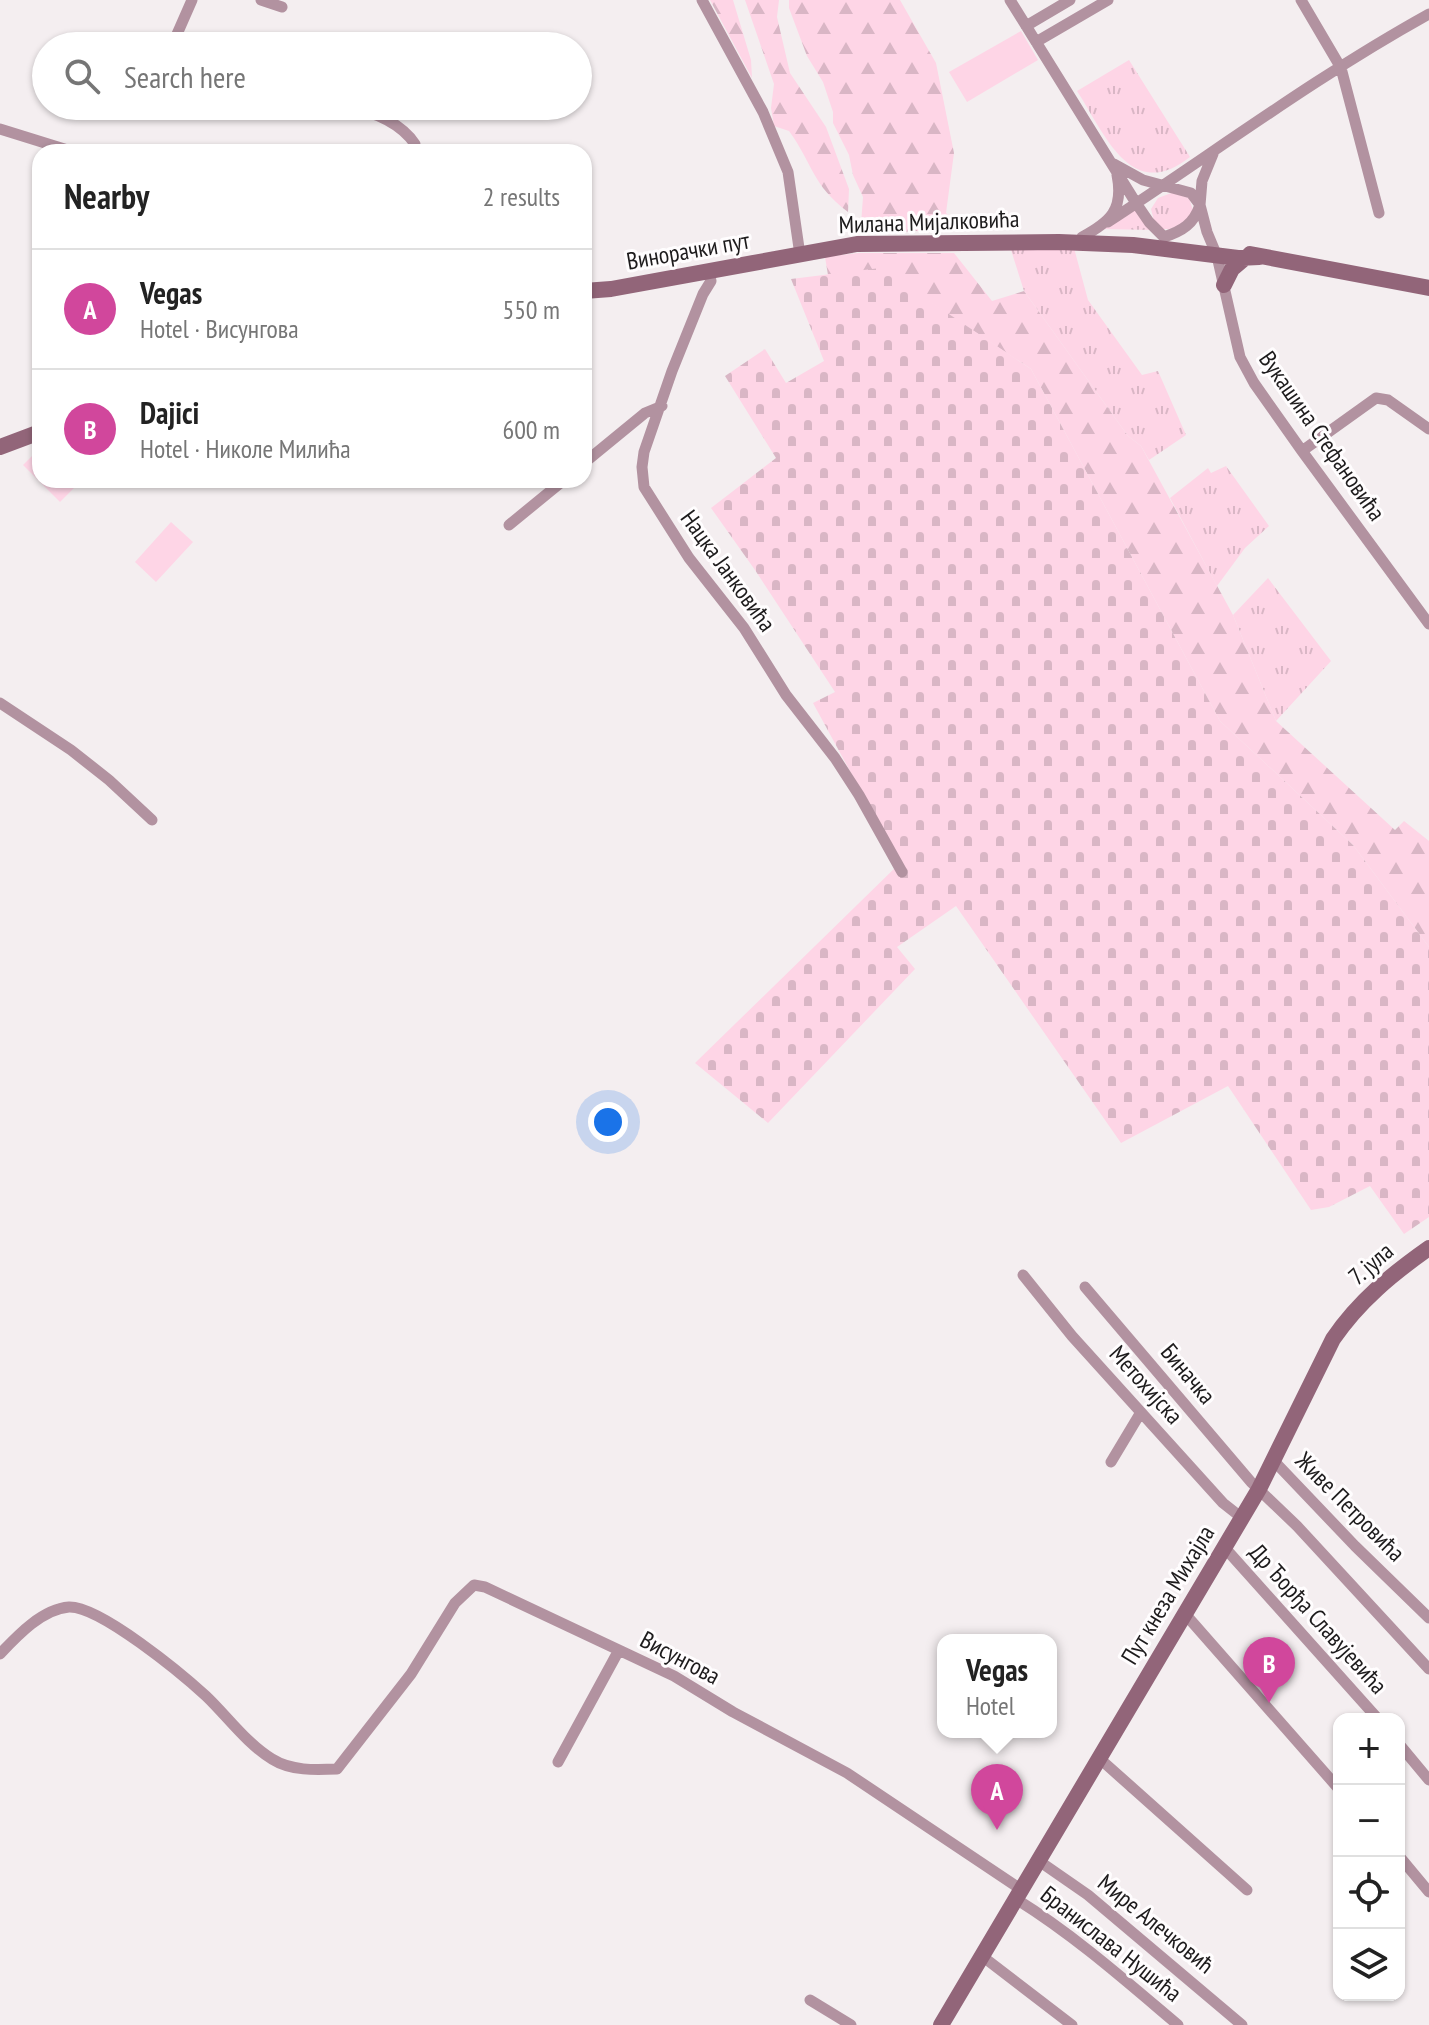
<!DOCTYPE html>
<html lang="en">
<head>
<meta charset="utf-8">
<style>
	:root { --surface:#fff; --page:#f2f2f2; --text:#222; --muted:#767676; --line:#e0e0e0; --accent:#7c3aed }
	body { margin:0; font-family:"PT Sans Narrow",sans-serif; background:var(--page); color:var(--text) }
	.controls { position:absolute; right:24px; bottom:24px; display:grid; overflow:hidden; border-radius:16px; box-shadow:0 2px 6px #0004 }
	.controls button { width:72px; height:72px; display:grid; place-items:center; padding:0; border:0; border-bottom:2px solid var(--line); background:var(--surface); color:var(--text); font:40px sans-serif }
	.you { position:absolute; left:608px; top:1122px; width:28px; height:28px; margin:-20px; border:6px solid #fff; border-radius:50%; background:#1a73e8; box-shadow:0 0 0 12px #1a73e833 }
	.badge { display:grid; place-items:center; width:52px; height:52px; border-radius:50%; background:var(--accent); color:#fff; font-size:26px; font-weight:700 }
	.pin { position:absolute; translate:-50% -66px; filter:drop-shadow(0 2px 4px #0008) }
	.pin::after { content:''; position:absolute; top:42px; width:28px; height:24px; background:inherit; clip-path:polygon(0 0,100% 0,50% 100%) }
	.popup { position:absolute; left:937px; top:1634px; width:120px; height:104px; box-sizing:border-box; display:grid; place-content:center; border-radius:16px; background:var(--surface); filter:drop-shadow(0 2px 6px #0005); font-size:26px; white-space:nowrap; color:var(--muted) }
	.popup b { font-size:30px; color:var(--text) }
	.popup::after { content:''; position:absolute; left:50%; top:100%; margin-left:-16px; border:16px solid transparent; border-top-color:var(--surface) }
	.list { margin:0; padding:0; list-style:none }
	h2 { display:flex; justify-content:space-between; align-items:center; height:104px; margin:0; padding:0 32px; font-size:34px }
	h2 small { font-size:26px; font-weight:400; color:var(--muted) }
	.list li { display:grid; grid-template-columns:52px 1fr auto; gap:24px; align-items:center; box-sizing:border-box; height:120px; padding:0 32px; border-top:2px solid var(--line) }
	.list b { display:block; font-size:30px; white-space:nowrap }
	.list p { margin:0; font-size:26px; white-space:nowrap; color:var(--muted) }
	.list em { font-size:26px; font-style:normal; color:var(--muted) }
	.icon { flex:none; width:44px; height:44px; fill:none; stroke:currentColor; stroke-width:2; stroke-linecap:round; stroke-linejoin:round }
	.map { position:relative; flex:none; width:1429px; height:2025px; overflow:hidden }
	.search { position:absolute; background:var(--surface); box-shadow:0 2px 6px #0004; left:32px; top:32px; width:560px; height:88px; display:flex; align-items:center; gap:20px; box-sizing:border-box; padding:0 28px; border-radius:44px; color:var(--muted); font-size:30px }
	.panel { position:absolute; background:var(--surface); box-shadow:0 2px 6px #0004; left:32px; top:144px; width:560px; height:344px; border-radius:24px }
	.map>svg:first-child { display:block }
	.grass { fill:url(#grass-tufts) }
	.forest { fill:url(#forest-firs) }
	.cemetery { fill:url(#cemetery-stones) }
	.green { fill:#fed5e6 }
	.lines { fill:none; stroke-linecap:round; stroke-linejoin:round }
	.street { stroke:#b292a0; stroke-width:11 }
	.secondary { stroke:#926579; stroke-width:16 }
	.labels { text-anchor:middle; stroke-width:6; stroke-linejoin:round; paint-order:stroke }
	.street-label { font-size:24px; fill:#1d1b1c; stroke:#fffdfe }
</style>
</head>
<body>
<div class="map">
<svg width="1429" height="2025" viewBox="0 0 1429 2025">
	<defs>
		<pattern id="grass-tufts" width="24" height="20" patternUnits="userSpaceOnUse" patternTransform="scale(2)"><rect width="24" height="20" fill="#fed5e6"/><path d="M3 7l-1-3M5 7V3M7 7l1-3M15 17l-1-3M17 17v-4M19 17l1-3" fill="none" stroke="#d9b6c5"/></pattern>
		<pattern id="forest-firs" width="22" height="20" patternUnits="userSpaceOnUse" patternTransform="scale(2)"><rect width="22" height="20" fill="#fed5e6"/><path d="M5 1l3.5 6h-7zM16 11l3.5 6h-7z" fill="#d9b6c5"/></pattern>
		<pattern id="cemetery-stones" width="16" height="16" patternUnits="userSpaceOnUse" patternTransform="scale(2)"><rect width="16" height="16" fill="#fed5e6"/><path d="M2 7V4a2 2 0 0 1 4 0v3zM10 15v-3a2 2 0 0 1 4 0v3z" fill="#d9b6c5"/></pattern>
	</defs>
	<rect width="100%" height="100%" fill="#f4eef0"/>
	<path class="grass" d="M1129,60L1190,157C1131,204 1105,134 1077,91Z
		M1174,192L1189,198L1193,210L1187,223L1169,229H1162L1154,221L1151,209L1158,198Z
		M1135,207L1151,230L1102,229Z
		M1074,248L1088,300L1142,375L1158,371L1186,435L1149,460L1141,446L1128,436L1024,291L1011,250Z
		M1226,466L1269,526L1245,548L1217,586L1170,498L1208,468L1211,473Z
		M1268,578L1331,661L1276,721L1233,615Z"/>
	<path class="forest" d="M710,0H733L751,60L752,78Z
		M745,0H779L777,17L790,73L826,127L849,189L848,212C812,185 813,164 789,131L774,126L771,108L774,84Z
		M789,0H900L936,63L954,153L946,213L964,228L869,234L861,224L863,197L853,175L849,155L833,123V112L823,82L807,56L789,8Z
		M858,253H954L992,301L1024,291L1128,436L1141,446L1233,615L1276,721L1395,830L1404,821L1429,841V947L1353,845L1220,721L1031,369L880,269L828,275L825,257Z"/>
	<path class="cemetery" d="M880,268L1031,369L1220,721L1353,845L1429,947V1217L1404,1234L1370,1186L1329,1207L1311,1210L1228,1086L1121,1143L956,906L897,947L915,969L768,1123L695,1063L900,863L813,703L835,692L755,570L711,508L776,458L725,376L765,349L786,383L824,361L791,279Z"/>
	<path class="green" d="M1021,31L1038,60L967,102L949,72Z
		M39,449L40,480H70L76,486L60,502L23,465Z
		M171,522L193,542L156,582L135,562Z"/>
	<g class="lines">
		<path class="street" d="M261,0L282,7
			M702,0L763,112L788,172L800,255
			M1010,0L1136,203L1149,222L1164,237C1182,231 1194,224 1200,205
			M1301,0L1341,68L1379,213
			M1026,26L1070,0
			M1036,42L1108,0
			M177,46L174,41L192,0
			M345,106C371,111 400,122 415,144L414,152
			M0,129L74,152
			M1213,154L1202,181L1200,205L1207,232L1217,256L1240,357L1254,383L1302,451L1429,624
			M1114,164L1143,180L1191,193L1200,205
			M1108,222C1215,152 1317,76 1429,14
			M1082,237C1110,222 1124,210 1117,175
			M709,271L711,281L703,294L672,371L644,452L642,467L644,487L689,558L744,628L786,695L835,758L859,795L902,872
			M1302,451L1376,398L1388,400L1429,429
			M584,463L645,413L662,406
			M509,525L564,480
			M0,703L71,750L109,780L152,820
			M1023,1275L1072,1336L1223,1503L1242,1518
			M1085,1287L1251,1482L1297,1526L1429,1669
			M1274,1461L1355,1546L1429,1618
			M1111,1462L1141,1412
			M1225,1548L1378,1719
			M1186,1615L1339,1789
			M0,1654C17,1636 42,1609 69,1607C100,1606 182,1674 206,1696C227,1716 247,1744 272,1759C291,1771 315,1770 337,1769L411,1674L455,1603L474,1585L485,1587L674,1676L733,1712L847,1773L1022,1890
			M1399,1744L1429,1780
			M1099,1758L1247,1890
			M558,1762L619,1650
			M1399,1856L1429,1892
			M1039,1861L1088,1895L1242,2025
			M1016,1899C1074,1935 1126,1981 1178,2025
			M982,1956L1072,2025
			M810,2000L851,2025"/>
		<path class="secondary" d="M1250,254L1429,288
			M1224,285L1232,269L1245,258
			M584,291L611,289L857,244L1059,242L1133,245L1238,258L1259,257
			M0,447L40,432
			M941,2025L1259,1489L1333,1339C1359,1301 1392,1274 1429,1248"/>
	</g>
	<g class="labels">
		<g class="street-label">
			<text transform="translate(929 222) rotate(-2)" y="8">Милана Мијалковића</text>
			<text transform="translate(688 251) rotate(-10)" y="8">Винорачки пут</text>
			<text transform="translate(1322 436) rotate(55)" y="8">Вукашина Стефановића</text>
			<text transform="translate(728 571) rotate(54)" y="8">Нацка Јанковића</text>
			<text transform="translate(1371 1264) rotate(-41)" y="8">7. јула</text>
			<text transform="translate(1188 1374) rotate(50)" y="8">Биначка</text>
			<text transform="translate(1146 1385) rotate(48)" y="8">Метохијска</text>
			<text transform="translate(1350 1507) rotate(45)" y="8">Живе Петровића</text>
			<text transform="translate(1168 1595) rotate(-59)" y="8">Пут кнеза Михајла</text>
			<text transform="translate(1318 1619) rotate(48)" y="8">Др Ђорђа Славујевића</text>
			<text transform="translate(680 1658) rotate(28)" y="8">Висунгова</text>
			<text transform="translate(1156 1924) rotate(39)" y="8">Мире Алечковић</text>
			<text transform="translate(1111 1944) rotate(38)" y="8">Бранислава Нушића</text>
		</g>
	</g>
</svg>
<div class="controls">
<button>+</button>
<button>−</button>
<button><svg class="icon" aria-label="locate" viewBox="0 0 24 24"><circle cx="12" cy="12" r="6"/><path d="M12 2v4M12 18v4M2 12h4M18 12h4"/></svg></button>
<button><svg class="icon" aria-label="layers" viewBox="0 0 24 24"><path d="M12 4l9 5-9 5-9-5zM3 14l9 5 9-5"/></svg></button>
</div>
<div class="you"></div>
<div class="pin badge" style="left:997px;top:1830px;background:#d1479c">A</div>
<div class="popup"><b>Vegas</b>Hotel</div>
<div class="pin badge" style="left:1269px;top:1703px;background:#d1479c">B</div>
<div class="search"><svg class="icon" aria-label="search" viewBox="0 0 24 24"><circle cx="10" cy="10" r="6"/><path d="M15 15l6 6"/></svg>Search here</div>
<section class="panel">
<h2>Nearby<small>2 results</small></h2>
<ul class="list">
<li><span class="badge" style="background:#d1479c">A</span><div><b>Vegas</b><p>Hotel · Висунгова</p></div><em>550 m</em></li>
<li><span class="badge" style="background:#d1479c">B</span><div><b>Dajici</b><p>Hotel · Николе Милића</p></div><em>600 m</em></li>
</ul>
</section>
</div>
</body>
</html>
